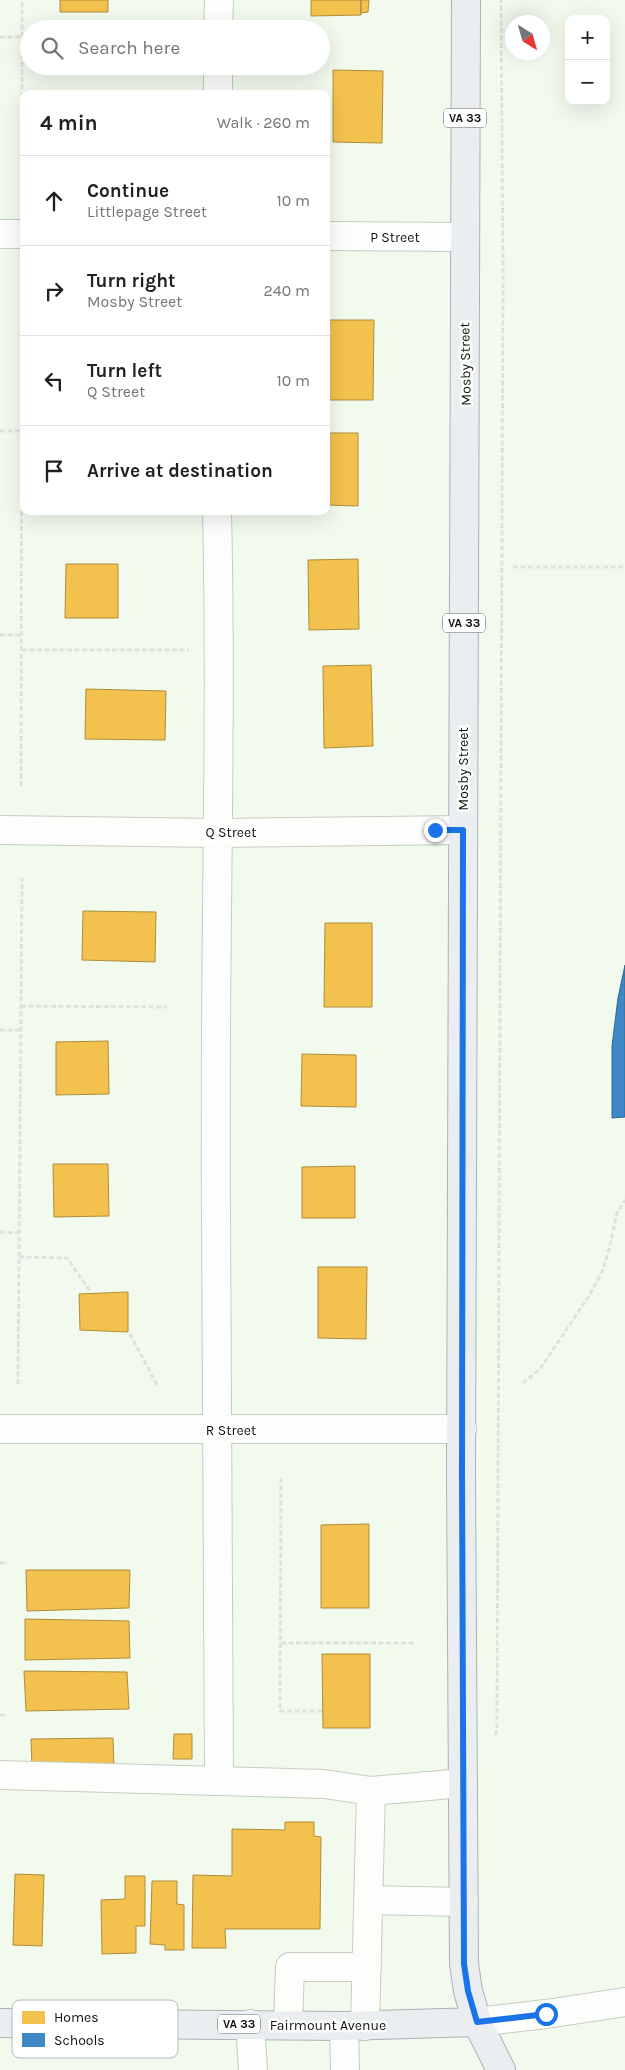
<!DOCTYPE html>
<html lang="en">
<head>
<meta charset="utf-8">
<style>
	:root { --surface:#fff; --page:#f2f2f2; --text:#202124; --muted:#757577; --line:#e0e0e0 }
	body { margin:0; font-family:Karla,sans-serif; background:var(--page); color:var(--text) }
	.controls { position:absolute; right:15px; top:15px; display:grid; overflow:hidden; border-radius:10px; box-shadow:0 5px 20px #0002 }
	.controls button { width:45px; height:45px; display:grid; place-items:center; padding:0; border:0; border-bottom:1px solid var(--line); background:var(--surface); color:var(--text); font:25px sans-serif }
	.compass { position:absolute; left:505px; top:15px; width:45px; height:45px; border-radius:50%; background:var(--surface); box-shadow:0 5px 20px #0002; rotate:143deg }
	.stop { position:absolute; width:15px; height:15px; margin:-11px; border:4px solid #1a73e8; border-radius:50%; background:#fff }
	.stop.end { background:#1a73e8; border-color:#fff; box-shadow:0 1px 5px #0008 }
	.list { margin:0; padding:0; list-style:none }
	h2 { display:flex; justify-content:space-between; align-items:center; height:65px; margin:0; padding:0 20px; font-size:21px }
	h2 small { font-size:16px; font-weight:400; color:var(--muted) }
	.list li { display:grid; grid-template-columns:32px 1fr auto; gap:15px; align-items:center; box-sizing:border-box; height:90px; padding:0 20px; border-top:1px solid var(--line) }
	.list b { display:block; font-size:19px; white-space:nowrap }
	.list p { margin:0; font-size:16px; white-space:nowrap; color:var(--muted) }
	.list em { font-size:16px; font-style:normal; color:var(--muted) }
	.icon { flex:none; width:28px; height:28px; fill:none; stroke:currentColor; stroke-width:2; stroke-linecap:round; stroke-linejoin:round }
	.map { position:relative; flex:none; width:625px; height:2070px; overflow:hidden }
	.search { position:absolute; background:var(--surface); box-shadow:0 5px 20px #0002; left:20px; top:20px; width:310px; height:55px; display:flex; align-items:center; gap:12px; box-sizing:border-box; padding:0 18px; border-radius:28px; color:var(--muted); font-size:19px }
	.panel { position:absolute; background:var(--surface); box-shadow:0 5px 20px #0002; left:20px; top:90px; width:310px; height:425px; border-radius:10px }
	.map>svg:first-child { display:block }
	.homes { fill:#f2c14e; stroke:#ae8d3a }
	.schools { fill:#3f88c5; stroke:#30668d }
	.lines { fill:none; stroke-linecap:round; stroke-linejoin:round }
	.minor-casing { stroke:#c5cdc1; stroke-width:30 }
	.major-casing { stroke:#aab2b5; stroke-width:30 }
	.path { stroke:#dfe1de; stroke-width:3; stroke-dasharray:5 2.5; stroke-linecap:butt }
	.minor { stroke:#fdfefc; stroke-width:28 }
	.major { stroke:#eaeef1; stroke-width:28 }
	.route { stroke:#1a73e8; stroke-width:6 }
	.labels { text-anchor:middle; stroke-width:5; stroke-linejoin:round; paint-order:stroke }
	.shield { fill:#fff; stroke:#565b54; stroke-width:1 }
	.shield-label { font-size:12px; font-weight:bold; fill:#0e150a }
	.street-label { font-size:14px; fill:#0e150a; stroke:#fff }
	.key { fill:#fff; stroke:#b7b9b6; stroke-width:1 }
	.key-label { font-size:14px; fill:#0e150a }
</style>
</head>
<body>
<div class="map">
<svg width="625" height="2070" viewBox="0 0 625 2070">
	<rect width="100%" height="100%" fill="#f2faee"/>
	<path class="homes" d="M60,0H108V12H60Z
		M311,0H361V15L311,16Z
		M361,0H369L368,12L361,13Z
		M333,70L383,71L382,143L333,142Z
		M168,92V94L85,93Z
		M326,320H374L373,400H326Z
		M326,433H358V506L326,505Z
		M358,559L359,629L309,630L308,560Z
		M66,564H118V618H65Z
		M371,665L373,746L324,748L323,666Z
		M86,689L166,691L165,740L85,739Z
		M83,911L156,912L155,962L82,960Z
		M325,923H372V1007H324Z
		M108,1041L109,1094L56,1095V1042Z
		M302,1054L356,1055V1107L301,1106Z
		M53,1164H108L109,1216L54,1217Z
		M355,1166V1218H302V1167Z
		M318,1267H367L366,1339L318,1338Z
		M128,1292V1332L80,1330L79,1294Z
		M369,1524V1608H321V1525Z
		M26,1570H130L129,1608L27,1611Z
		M25,1619L129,1621L130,1658L25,1660Z
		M322,1654H370V1728H323Z
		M24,1671L127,1672L129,1709L26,1711Z
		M174,1734H192V1759H173Z
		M113,1738L114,1766L32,1768L31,1739Z
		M285,1822H314V1836L321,1837L320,1929H225L226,1948H192L193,1875L232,1876V1829L285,1830Z
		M15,1874L44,1875L42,1946L13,1945Z
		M125,1876H145V1926H136V1953L102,1954L101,1900L125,1899Z
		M152,1881H177V1904L184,1905V1950H165V1945L150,1944Z"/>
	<path class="schools" d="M625,965V1117L612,1118V1046L618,998Z"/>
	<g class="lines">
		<g class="minor-casing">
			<path id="minor" d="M218,29L219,0
				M218,94V66
				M0,234H24
				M326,236L464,237
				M217,511C221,684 217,856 216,1028C215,1279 217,1530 219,1781
				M0,830L218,833L463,830
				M0,1429H462
				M0,1775L324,1784L371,1791
				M368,1900L464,1902
				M477,2022L546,2014L625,2002
				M250,2024L253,2070
				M288,2025L290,1967H367
				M344,2026L345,2070
				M365,2026L371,1791L463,1783"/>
		</g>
		<g class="major-casing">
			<path id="major" d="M466,0L461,1473L464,1964L468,1991L477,2022L501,2070
				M0,2023L344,2026L477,2022"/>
		</g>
		<path class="path" d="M0,37H22
			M22,50L29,51
			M22,187V0
			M0,431H21
			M513,567H625
			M0,635H22
			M22,650H189
			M21,786L22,280
			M21,1006L167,1007
			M0,1030H21
			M0,1232L19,1233
			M19,1257L67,1258L90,1291
			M130,1334L157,1385
			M523,1383L540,1369L589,1296L602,1272L609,1250L617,1213L625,1200
			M18,1384L22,878
			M281,1478L280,1711H323
			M0,1563H8
			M281,1643H414
			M0,1715H5
			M495,1735L497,1731L503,277L501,0"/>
		<use href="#minor" class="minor"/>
		<use href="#major" class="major"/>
	</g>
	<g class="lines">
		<path class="route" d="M435,830H463L462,1474L464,1964L468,1991L477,2022L546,2014"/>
	</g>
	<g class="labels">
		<g class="shield">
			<rect x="444" y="108.5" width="42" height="19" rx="4"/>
			<rect x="443" y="613.5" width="42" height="19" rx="4"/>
			<rect x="218" y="2014.5" width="42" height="19" rx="4"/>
		</g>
		<g class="shield-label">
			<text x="465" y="122">VA 33</text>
			<text x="464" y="627">VA 33</text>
			<text x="239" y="2028">VA 33</text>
		</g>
		<g class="street-label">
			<text x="395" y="242">P Street</text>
			<text transform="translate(465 364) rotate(-91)" y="5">Mosby Street</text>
			<text transform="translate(463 769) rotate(-90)" y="5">Mosby Street</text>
			<text x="231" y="837">Q Street</text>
			<text x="231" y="1435">R Street</text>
			<text x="328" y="2030">Fairmount Avenue</text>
		</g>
	</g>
	<rect x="12" y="2000" width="166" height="58" rx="8" class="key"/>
	<rect x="22" y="2011" width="23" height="13" fill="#f2c14e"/>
	<rect x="22" y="2033" width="23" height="14" fill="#3f88c5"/>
	<g class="key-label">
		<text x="54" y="2022">Homes</text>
		<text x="54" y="2045">Schools</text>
	</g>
</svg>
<div class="controls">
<button>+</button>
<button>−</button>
</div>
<svg class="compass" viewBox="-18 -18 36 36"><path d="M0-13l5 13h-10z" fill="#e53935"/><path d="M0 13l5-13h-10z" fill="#757577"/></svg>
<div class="stop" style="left:546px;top:2014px"></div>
<div class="stop end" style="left:435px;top:830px"></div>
<div class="search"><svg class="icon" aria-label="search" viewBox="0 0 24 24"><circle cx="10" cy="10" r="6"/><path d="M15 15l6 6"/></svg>Search here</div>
<section class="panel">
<h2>4 min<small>Walk · 260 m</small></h2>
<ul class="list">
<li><svg class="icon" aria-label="ahead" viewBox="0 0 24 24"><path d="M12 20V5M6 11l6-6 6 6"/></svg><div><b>Continue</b><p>Littlepage Street</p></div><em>10 m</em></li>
<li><svg class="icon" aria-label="right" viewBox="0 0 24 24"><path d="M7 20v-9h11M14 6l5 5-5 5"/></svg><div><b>Turn right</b><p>Mosby Street</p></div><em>240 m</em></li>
<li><svg class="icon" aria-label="left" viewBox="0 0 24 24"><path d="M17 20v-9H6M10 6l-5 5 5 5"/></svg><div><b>Turn left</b><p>Q Street</p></div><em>10 m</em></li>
<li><svg class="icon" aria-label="arrive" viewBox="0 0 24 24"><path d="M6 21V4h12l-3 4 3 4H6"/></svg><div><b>Arrive at destination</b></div></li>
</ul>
</section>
</div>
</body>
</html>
